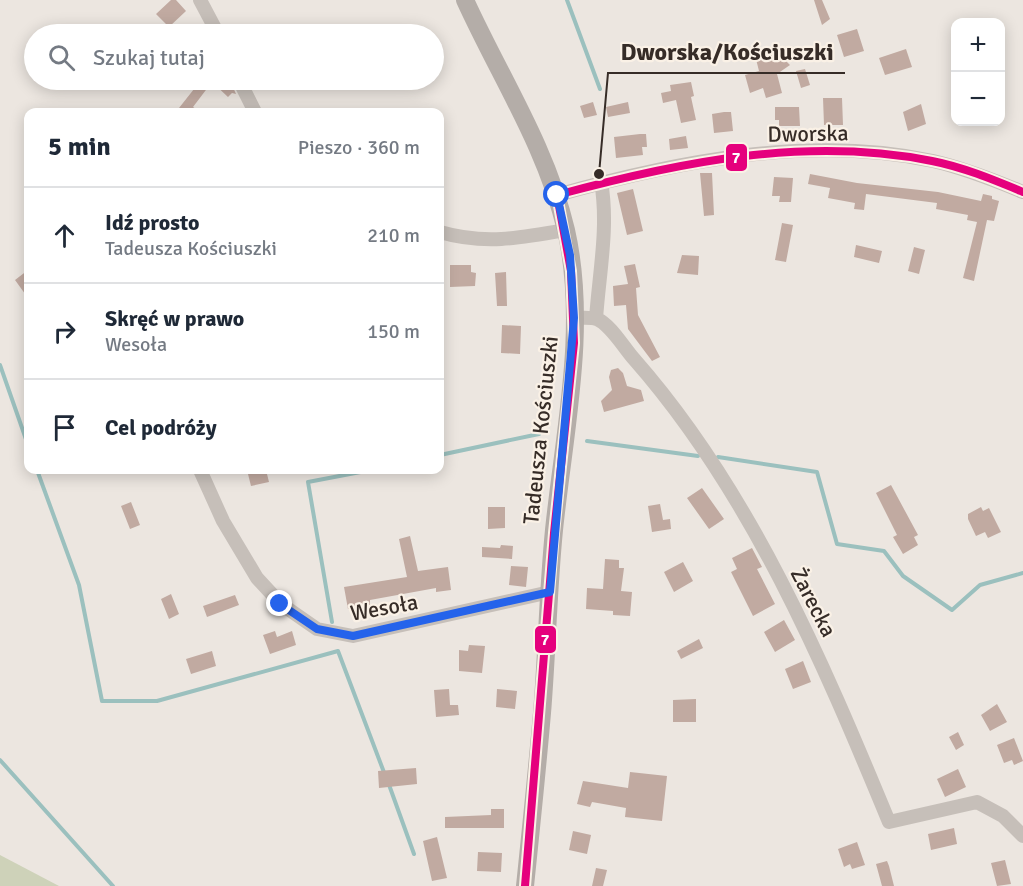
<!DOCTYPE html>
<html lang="pl">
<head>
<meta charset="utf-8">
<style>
	:root { --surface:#fff; --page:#f6f6f7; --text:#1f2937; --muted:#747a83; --line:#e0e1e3 }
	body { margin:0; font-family:Signika,sans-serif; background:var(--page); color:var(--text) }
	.controls { position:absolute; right:18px; top:18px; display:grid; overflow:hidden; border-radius:12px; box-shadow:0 3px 15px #0003 }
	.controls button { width:54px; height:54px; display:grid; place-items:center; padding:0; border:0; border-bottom:2px solid var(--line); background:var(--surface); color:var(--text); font:30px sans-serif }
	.stop { position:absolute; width:18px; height:18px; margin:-14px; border:4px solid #2563eb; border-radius:50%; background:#fff }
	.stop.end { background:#2563eb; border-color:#fff; box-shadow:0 2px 6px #0008 }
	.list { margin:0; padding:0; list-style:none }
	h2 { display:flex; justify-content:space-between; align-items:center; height:78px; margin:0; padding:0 24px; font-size:26px }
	h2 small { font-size:20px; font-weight:400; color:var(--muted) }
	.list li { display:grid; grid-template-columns:39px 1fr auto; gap:18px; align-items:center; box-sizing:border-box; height:96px; padding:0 24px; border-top:2px solid var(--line) }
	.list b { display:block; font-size:22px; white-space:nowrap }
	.list p { margin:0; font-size:20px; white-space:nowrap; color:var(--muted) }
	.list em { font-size:20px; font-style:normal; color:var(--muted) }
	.icon { flex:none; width:33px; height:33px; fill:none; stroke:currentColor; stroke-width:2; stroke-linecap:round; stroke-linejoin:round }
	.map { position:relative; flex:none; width:1023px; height:886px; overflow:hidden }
	.search { position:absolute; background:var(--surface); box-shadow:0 3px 15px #0003; left:24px; top:24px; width:420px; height:66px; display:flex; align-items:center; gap:15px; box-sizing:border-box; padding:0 21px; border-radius:33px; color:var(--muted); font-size:22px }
	.panel { position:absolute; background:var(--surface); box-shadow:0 3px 15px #0003; left:24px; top:108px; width:420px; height:366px; border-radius:12px }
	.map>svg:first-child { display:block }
	.green { fill:#ced2b9 }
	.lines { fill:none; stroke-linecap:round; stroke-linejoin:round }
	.stream { stroke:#9bc0be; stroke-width:4 }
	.building { fill:#c1aaa1 }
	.minor { stroke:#c6bfb9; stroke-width:14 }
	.major { stroke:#b4ada8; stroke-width:18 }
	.bus-1-casing { stroke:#faf1e6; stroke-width:12 }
	.bus-1 { stroke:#e5007d; stroke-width:8 }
	.route { stroke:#2563eb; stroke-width:8 }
	.labels { text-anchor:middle; stroke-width:4.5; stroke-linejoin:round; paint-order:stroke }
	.street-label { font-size:22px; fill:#362c27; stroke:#faf1e6 }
	.leader { fill:none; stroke:#362c27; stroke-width:2 }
	.callout-dot { fill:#362c27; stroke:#faf1e6; stroke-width:2 }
	.callout-label { font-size:24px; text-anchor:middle; font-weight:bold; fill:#362c27; stroke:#faf1e6; stroke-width:4.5; stroke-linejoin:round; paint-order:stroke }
	.line-badge { stroke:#faf1e6; stroke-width:2 }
	.badge-label { font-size:16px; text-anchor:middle; font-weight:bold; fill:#fff }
</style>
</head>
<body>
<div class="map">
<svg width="1023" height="886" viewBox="0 0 1023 886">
	<rect width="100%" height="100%" fill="#ece6e0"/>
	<path class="green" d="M0,855L59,886H0Z"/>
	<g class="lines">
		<path class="stream" d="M567,0L600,89
			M0,365L28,445
			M587,441L698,456
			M440,455L539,434
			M718,457L817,472L837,544L884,551L903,576L952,610L980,585L1023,573
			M37,470L79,585L102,701H157L338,651L385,775
			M332,622L308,482L371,470
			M0,760L113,886
			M388,782L414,854"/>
	</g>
	<path class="building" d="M171,0H176L186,11L169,27L156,14Z
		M814,0H822L830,19L822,25Z
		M857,29L864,51L844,57L837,35Z
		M775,45L779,54L790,65L777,74L782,93L766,98L763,88L750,93L745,75L759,71L756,59Z
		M906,49L912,67L885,75L879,58Z
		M805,69L810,85L801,88L796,71Z
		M196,80H230L236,94L232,93L228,97L212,82L193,107L200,112H185L179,108L194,89L190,87Z
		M691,82L694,96L691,97L696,120L681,123L676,100L663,103L661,93L671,91L670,85Z
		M823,98H842L843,125H824Z
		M593,102L597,115L584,118L580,106Z
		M628,102L630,113L608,117L606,107Z
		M921,104L926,124L908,131L903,112Z
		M775,107H799L800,126H779V120H775Z
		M724,112H731L733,131L714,133L712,114Z
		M640,134H646L647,147H642L643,155L616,158L614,137Z
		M686,136L688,148L670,150L669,139Z
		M700,173H712L714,215L704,216Z
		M810,174L857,183L938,192L981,201L983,194L992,196V199L999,201L994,221L987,220L974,281L963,278L977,222L967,220L968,215L936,209L937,203L866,194L864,210L854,209L855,203L828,198L830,188L808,184Z
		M774,177L793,178L791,202H779L780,196H772Z
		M633,189L643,231L627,235L617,193Z
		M782,223L793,225L786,262L775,260Z
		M856,245L882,251L879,263L854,257Z
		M914,247L925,250L919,274L908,271Z
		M682,255L699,256L698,275L677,273Z
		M635,264L640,287L636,288L638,315L660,357L652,361L628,329L626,305L614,306L613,286L628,284L624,266Z
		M450,265H471V272L476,273L475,286L450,287Z
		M28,270V298L15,280Z
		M506,272L507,306H497L495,273Z
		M502,325L521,326L520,354L501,353Z
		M618,368L623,373L627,386L641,390L644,401L604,412L601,401L612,390L609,377L611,370Z
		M247,470H266L269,482L251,486Z
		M891,485L918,535L914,537L918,545L903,554L893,537L897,535L876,493Z
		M702,488L724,519L709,529L687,498Z
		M131,502L140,525L130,529L121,506Z
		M660,504L663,520L670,519L671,529L652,532L648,506Z
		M488,507H505V528L488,529Z
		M981,507L983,511L989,508L1001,532L988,538L985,532L976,536L968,519V514Z
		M410,536L418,571L448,567L451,590L436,592V588L370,600V605L348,609L344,587L407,577L399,539Z
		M501,545L513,546L512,559L482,557V547L500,548Z
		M752,548L762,567L757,569L775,604L753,616L731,572L737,569L732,558Z
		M605,559L619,560V568H624L621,591L632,592L630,616L613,615V611L586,609L587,588L603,589Z
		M683,562L693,581L674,592L664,572Z
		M511,566L528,567L526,587L509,585Z
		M171,594L179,614L169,619L161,599Z
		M235,595L239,605L207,617L203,606Z
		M784,620L795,640L775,652L764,632Z
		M275,631L277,637L292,631L296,645L270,654L263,635Z
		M699,639L703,648L681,659L677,651Z
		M469,645L485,646L482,673L459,671V650L468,651Z
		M212,651L216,666L191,674L186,659Z
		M803,661L811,682L793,689L785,669Z
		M449,689L450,705H458L459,715L436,717L434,690Z
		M497,689L517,691L515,709L496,707Z
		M696,699V722H673V700Z
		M997,704L1007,722L990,731L981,715Z
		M958,732L964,745L956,750L949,737Z
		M1014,738L1023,761L1014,765L1012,760L1004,763L997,745Z
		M416,768L417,784L379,788L378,771Z
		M958,769L966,787L945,797L937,779Z
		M630,772L667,776L662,821L625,817L626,808L592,802L590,807L577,804L583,781L628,788Z
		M491,809H504V828H445V817L491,815Z
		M954,828L957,844L931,850L928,834Z
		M573,831L591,835L587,854L569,850Z
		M437,837L447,878L432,881L423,841Z
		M857,842L865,865L852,869L850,864L844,867L838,849Z
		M478,852L502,853L501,872L477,871Z
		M1005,860L1011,884L997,886L991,863Z
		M887,861L889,866L894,886H882L876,864Z
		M596,868L607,870L603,886H592Z"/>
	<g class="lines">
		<path class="minor" d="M200,0L218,34
			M239,80L255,112
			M557,195C674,162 811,134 933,161C964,168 994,180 1023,192
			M440,232C484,245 521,238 566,230
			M574,318C581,318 591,317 597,319C611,325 624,348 634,359C751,492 822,660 889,822L977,802L1003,816L1023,836
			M596,319C599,274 609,226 601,182
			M200,470L223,521L257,578L281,604L317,629L353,636L550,592"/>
		<path class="major" d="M465,0C500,77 546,146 566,230C588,327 564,432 554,530C548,591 547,652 542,713C537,771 531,828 525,886"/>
		<g class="bus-1-casing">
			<path id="bus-1" d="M525,886L554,533L574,343L571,271L557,195C679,162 806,136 932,161C963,167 994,180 1023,192"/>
		</g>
		<use href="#bus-1" class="bus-1"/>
	</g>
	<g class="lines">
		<path class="route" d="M280,604L317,629L353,636L550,592L574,318L570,255L557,195"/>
	</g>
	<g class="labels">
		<g class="street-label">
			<text transform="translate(808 133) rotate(-1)" y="8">Dworska</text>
			<text transform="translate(540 430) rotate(-84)" y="8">Tadeusza Kościuszki</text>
			<text transform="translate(814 602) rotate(63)" y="8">Żarecka</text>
			<text transform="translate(384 607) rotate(-10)" y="8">Wesoła</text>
		</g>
	</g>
	<path class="leader" d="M599 174L608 73H845"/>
	<circle class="callout-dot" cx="599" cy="174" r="6"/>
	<g class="callout-label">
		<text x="727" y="60">Dworska/Kościuszki</text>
	</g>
	<g class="line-badge">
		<rect x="725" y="143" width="23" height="29" rx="6" fill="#e5007d"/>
		<rect x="534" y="625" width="23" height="29" rx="6" fill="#e5007d"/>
	</g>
	<g class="badge-label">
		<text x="736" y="163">7</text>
		<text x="545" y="645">7</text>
	</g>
</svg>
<div class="controls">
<button>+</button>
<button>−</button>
</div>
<div class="stop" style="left:557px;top:195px"></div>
<div class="stop end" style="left:280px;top:604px"></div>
<div class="search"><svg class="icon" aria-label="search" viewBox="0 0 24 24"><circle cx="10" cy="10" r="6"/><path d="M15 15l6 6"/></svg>Szukaj tutaj</div>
<section class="panel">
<h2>5 min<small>Pieszo · 360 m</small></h2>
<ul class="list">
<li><svg class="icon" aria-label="ahead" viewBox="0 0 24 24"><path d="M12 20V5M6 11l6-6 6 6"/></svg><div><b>Idź prosto</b><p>Tadeusza Kościuszki</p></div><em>210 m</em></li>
<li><svg class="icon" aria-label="right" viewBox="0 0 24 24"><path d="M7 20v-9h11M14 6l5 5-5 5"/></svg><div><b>Skręć w prawo</b><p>Wesoła</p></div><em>150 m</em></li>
<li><svg class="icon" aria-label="arrive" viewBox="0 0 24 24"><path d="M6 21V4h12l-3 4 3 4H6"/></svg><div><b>Cel podróży</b></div></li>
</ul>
</section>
</div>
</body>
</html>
